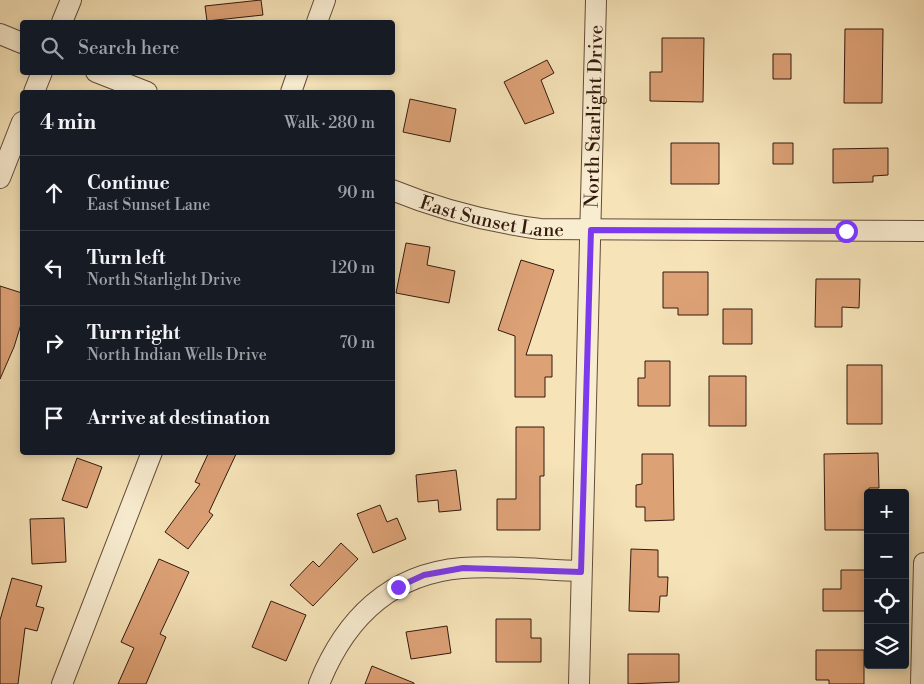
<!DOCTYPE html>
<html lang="en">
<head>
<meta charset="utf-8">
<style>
	:root { --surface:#171b24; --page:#20242c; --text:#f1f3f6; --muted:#9ea1a6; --line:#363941 }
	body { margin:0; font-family:"Libre Bodoni",serif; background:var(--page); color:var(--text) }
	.controls { position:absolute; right:15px; bottom:15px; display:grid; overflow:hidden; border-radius:5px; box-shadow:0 2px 8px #0003 }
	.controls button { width:45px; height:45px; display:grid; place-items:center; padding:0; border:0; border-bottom:1px solid var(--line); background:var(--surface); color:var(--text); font:25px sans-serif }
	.stop { position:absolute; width:15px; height:15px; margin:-11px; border:4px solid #7c3aed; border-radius:50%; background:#fff }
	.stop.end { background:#7c3aed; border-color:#fff; box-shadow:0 1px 5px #0008 }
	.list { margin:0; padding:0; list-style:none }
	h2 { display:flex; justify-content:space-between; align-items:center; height:65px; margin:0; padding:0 20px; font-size:21px }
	h2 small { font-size:16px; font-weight:400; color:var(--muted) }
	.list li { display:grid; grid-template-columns:32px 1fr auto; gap:15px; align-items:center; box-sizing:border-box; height:75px; padding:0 20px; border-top:1px solid var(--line) }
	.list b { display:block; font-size:19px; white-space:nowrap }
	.list p { margin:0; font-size:16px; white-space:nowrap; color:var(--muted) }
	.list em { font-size:16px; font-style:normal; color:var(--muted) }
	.icon { flex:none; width:28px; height:28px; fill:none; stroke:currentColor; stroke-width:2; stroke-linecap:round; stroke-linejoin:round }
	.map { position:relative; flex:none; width:924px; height:684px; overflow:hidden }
	.search { position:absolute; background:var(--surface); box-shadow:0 2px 8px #0003; left:20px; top:20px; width:375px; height:55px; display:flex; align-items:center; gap:12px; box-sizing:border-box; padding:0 18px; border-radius:5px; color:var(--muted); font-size:19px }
	.panel { position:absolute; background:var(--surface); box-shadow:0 2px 8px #0003; left:20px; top:90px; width:375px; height:365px; border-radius:5px }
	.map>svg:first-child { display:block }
	.building { fill:#dda176; stroke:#33190e }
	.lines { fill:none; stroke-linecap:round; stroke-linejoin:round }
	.minor-casing { stroke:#644c38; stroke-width:22 }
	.minor { stroke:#f9edd1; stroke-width:20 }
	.route { stroke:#7c3aed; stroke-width:6 }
	.labels { text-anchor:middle; stroke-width:4.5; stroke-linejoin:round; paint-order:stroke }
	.street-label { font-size:19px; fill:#33190e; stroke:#f9edd1 }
</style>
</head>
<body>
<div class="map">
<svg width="924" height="684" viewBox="0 0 924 684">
	<rect width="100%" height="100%" fill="#f6e3b8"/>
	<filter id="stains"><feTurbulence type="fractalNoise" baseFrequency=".004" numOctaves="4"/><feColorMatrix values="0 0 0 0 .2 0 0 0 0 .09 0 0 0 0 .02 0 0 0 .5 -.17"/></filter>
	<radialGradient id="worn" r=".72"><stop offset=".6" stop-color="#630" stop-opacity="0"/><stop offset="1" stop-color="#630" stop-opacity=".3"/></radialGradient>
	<path class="building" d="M261,0L263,15L207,21L205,6Z
		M845,29H883L882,103H844Z
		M662,38H704L703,102L650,101V72H662Z
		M773,54H791V79H773Z
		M547,60L554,73L541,80L554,113L525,124L504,82Z
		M410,99L456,109L450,142L403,132Z
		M671,143H719V184H671Z
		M773,143H793V164H773Z
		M888,148V175L873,176V182L833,183V149Z
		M406,243L430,247L427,265L455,271L449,303L396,293Z
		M521,260L554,270L526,355H552V377H545V397H515V336L498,330Z
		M663,272H708V315H678V308H663Z
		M816,279H860L859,308L842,307V327H815Z
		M0,286L22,293V321L14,347L0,379Z
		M723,309H752V344H723Z
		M645,361H670V406H638V378H645Z
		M847,365H882V424H847Z
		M709,376H746V426H709Z
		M516,427H544V476H540V530H497V499H516Z
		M209,452H237L209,512L213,515L188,549L165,532L200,484L195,482Z
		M878,453L879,488H869L868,493V530H825L824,454Z
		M642,454H673L674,520L645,521V507H636V485L642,484Z
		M77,458L102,467L87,508L62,500Z
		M456,470L461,510L439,512L438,500L418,502L416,475Z
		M380,505L387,522L397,518L406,539L373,553L357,514Z
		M64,518L66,562L32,564L30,519Z
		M341,543L358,559L313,606L290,585L313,561L319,567Z
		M631,549L658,550V577H668L667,596H660L659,612L629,611Z
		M159,559L189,572L160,634L166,637L146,684H118L134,648L121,642Z
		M841,570H868V611H823V589H841Z
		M12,578L42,586L36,606L44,608L37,631L25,628L18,684H0V620Z
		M271,601L306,615L286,661L252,647Z
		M496,619H531V638H541V662H496Z
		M447,626L451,653L411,659L406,632Z
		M816,650H864V684H829V680H816Z
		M628,654H679V682L628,684Z
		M372,666L414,683V684H365Z"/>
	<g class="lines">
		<g class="minor-casing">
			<g id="minor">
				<path d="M62,22L71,0"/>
				<path d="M317,22L325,0"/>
				<path d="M0,34L22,43"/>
				<path d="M96,72L147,92"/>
				<path d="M34,92L42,72"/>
				<path d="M291,92L298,72"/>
				<path d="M0,178L22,122"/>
				<path id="s1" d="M392,190C441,210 489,222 540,229L924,231"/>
				<path d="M62,684L152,452"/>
				<path d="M319,684C345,619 390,574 462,568C499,565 544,570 581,571"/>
				<path id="s2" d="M579,684L596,0"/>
				<path d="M921,684L924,563"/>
			</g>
		</g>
		<use href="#minor" class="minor"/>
	</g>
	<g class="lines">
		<path class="route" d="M398,587L424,575L463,568L581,572L591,230L846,231"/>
	</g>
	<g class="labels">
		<g class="street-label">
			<text dy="7" stroke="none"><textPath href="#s2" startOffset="568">North Starlight Drive</textPath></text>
			<text dy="7" stroke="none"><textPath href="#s1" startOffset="104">East Sunset Lane</textPath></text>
		</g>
	</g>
	<rect width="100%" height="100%" filter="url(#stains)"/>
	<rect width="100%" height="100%" fill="url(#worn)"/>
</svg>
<div class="controls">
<button>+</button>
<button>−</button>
<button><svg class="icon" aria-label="locate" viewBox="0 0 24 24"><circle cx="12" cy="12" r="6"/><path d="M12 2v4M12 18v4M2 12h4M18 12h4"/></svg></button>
<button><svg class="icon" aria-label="layers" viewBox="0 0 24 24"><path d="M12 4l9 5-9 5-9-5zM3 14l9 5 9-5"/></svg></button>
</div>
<div class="stop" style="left:846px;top:231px"></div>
<div class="stop end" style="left:398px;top:587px"></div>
<div class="search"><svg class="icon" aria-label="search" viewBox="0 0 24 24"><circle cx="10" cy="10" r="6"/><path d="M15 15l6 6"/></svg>Search here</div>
<section class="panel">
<h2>4 min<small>Walk · 280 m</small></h2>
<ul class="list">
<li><svg class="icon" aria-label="ahead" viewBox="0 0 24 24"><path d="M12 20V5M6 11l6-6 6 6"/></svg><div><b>Continue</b><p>East Sunset Lane</p></div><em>90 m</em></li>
<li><svg class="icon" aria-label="left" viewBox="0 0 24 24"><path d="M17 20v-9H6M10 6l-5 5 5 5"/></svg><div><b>Turn left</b><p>North Starlight Drive</p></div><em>120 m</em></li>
<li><svg class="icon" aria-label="right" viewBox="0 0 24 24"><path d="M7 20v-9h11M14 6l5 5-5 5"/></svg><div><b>Turn right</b><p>North Indian Wells Drive</p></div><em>70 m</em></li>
<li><svg class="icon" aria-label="arrive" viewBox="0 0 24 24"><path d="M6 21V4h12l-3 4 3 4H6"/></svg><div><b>Arrive at destination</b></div></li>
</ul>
</section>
</div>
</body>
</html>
